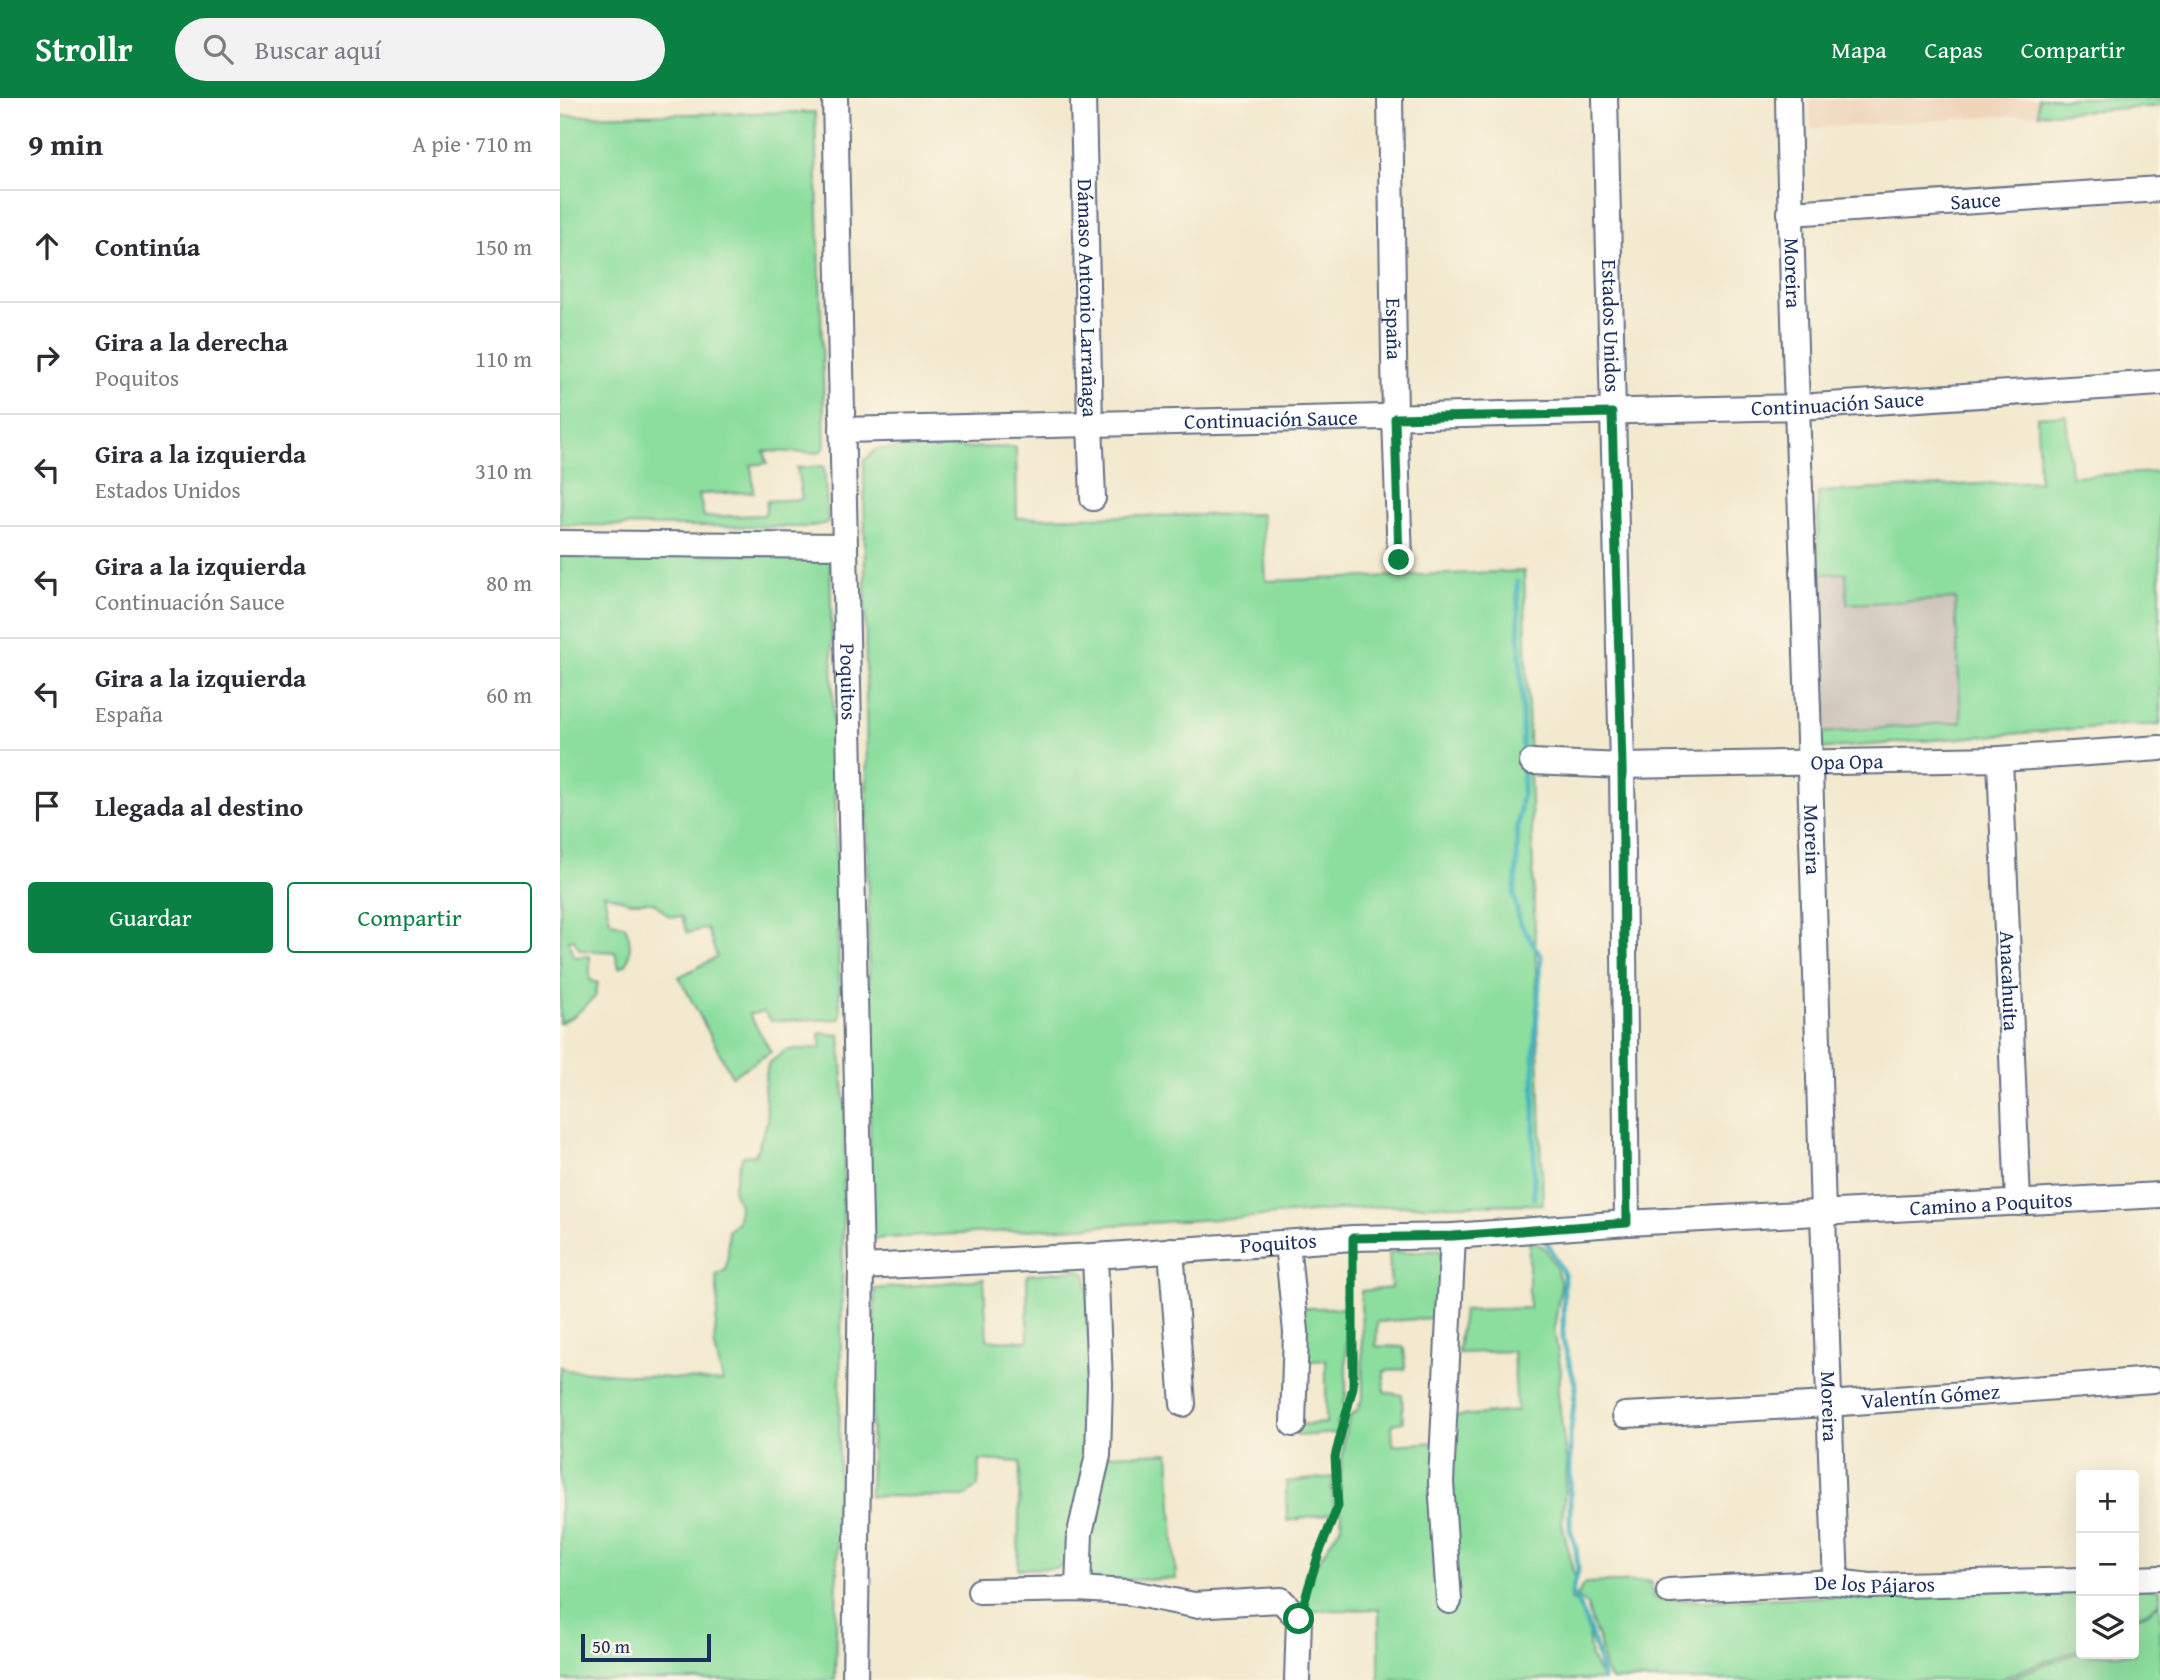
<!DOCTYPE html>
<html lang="es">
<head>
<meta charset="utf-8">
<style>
	:root { --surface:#fff; --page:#f2f2f3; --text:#2b2b33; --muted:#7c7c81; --line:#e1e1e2; --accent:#0b8043 }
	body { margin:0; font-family:"Gentium Book Plus",serif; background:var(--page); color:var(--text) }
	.controls { position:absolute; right:21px; bottom:21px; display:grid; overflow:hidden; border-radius:7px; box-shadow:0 7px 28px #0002 }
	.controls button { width:63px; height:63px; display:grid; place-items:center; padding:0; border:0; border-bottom:2px solid var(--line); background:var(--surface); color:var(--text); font:35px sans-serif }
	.scale { position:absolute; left:21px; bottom:18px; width:130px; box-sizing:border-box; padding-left:7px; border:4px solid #1b2f5e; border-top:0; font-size:19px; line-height:24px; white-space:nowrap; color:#1b2f5e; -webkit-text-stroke:5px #fcf5e5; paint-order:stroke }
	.stop { position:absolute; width:21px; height:21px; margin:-16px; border:5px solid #0b8043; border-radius:50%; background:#fff }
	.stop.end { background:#0b8043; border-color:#fff; box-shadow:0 2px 7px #0008 }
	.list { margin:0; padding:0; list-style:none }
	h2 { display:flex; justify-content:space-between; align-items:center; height:91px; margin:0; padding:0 28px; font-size:30px }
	h2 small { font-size:23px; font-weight:400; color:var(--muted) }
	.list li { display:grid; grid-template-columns:46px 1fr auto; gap:21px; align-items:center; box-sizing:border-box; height:112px; padding:0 28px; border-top:2px solid var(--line) }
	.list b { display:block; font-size:26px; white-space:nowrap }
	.list p { margin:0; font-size:23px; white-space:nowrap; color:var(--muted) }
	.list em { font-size:23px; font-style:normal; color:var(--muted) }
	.actions { display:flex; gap:14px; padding:21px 28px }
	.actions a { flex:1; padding:16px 0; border:2px solid var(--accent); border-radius:7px; text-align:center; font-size:24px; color:var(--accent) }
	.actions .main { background:var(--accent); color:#fff }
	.icon { flex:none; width:38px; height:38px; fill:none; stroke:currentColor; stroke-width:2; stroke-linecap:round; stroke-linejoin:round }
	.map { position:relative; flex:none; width:1600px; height:1582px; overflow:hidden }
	header { display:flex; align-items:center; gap:42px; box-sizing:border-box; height:98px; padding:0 35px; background:var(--accent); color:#fff }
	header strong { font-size:33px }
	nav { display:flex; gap:38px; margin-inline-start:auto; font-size:24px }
	.search { width:490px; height:63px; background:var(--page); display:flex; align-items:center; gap:18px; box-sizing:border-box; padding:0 24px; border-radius:38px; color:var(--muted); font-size:26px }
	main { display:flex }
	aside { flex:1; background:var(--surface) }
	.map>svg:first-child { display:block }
	.built { fill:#eed6bb }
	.industrial { fill:#ccc2b9 }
	.green { fill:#8cde9e; stroke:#54867e; stroke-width:2 }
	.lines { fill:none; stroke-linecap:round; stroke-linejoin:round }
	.stream { stroke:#44b2bf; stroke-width:5 }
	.minor-casing { stroke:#667085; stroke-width:28 }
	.path { stroke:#667085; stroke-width:3.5; stroke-dasharray:2 5; stroke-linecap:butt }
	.minor { stroke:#fff; stroke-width:24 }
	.route { stroke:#0b8043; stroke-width:9 }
	.labels { text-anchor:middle; stroke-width:7; stroke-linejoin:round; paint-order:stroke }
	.street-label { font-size:21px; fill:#1b2f5e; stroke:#fcf5e5 }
</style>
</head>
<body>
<header>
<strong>Strollr</strong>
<div class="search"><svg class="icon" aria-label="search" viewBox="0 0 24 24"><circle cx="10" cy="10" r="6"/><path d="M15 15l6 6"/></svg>Buscar aquí</div>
<nav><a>Mapa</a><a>Capas</a><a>Compartir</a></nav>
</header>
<main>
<aside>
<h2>9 min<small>A pie · 710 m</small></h2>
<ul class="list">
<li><svg class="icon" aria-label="ahead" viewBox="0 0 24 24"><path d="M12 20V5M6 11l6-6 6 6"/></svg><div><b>Continúa</b></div><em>150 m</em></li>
<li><svg class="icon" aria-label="right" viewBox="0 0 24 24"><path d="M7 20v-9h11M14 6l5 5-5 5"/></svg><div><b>Gira a la derecha</b><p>Poquitos</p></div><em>110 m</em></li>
<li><svg class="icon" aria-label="left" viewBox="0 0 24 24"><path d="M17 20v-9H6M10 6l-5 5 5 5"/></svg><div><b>Gira a la izquierda</b><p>Estados Unidos</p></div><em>310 m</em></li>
<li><svg class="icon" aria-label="left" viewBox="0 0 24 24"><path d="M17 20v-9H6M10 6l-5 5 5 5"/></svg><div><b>Gira a la izquierda</b><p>Continuación Sauce</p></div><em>80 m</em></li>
<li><svg class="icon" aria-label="left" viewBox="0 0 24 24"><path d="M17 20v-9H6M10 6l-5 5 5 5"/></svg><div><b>Gira a la izquierda</b><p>España</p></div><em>60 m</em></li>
<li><svg class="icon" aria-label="arrive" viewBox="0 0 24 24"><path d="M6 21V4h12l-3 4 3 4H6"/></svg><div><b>Llegada al destino</b></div></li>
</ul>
<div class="actions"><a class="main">Guardar</a><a>Compartir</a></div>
</aside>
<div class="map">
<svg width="1600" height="1582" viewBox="0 0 1600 1582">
	<rect width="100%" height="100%" fill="#fcf5e5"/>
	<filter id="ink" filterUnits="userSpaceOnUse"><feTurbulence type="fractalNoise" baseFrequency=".0143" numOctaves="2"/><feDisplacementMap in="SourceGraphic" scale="14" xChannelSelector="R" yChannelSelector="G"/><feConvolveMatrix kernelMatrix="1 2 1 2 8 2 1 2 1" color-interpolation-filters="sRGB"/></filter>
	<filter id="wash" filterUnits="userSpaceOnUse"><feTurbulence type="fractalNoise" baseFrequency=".00686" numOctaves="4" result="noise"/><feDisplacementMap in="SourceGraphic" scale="28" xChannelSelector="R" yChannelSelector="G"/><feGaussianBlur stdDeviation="1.57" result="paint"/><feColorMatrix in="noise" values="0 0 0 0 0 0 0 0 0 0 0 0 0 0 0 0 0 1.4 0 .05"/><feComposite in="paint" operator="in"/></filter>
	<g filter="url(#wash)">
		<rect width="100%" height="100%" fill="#f2e9ce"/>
		<path class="built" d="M1250,0H1478V16L1251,30Z"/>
		<path class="industrial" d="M1286,475L1288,505L1395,501L1401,624L1259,635L1257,476Z"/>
		<path class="green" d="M1478,0H1600V8L1478,16Z
			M255,14L265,348L259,355L204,353L207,365L191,367L194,394L139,396L144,419L205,417L207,403L242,401L237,370L264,368L268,425L247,429L0,427V18Z
			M1506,317L1511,378L1600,374V627H1566L1258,651L1259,635L1401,624L1395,501L1287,506L1286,475L1257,476L1258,394L1479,383L1477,319Z
			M456,349L457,420L702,416L706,483L964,473L983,1106L825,1108L691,1119L311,1141L304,363L317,351Z
			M27,456L261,457L270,460L280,921L211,923L204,914L189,916L211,954L172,978L119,879L157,859L147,830L127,835L122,819L109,818L93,804H70L44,796L50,823L65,828C71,841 72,853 66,867L59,870L55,854L20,852L14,841L8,842L14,859L30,858V882L38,885L35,899L14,918L0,925V458Z
			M260,935L280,937L285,1012L275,1582H0V1268L6,1272L163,1284L154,1245L158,1207L156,1177L166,1172L168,1155V1133L178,1123L179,1106L173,1092L178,1071L183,1058L195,1057L208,1022L204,989L208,966L226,952L261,950Z
			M969,1143L984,1149L996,1169L1001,1187L994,1231L1001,1273L998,1295L1007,1369L1002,1425L1015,1482L1011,1501L1020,1508L1028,1535L1031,1560L1043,1582H819V1511L752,1513L744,1498L745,1484L782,1426L779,1402L784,1339L790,1318L797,1313L803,1298L801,1193L831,1190L829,1155L881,1152L884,1219L817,1224L816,1248L844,1249L845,1271L824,1273V1294L842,1297L843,1324L832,1326L833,1347L876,1344L891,1319L957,1313L953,1253L898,1255L903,1212L969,1210Z
			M519,1172L526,1176L542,1343L510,1455L505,1466L497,1470L458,1471L460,1364L420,1362L418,1388L404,1399L310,1398L315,1191L424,1181L427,1242L468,1243L467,1177Z
			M742,1210H786V1298L783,1305L787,1312L777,1326L779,1335L737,1338L738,1327L766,1325V1262L739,1264Z
			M609,1355L616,1481L499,1483L511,1474L548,1357Z
			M774,1379L771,1391L775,1415L727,1423L726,1384Z
			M1090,1483L1094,1500L1142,1503L1521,1489V1551L1485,1563L1439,1582H1051L1045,1572L1039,1542L1032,1525L1027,1507L1017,1500L1022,1488L1026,1485Z
			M1574,1487H1581L1600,1492V1504L1587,1514L1574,1518Z
			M1600,1506V1582H1447L1485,1566L1521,1554V1556H1574V1520L1587,1515Z"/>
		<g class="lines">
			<path class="stream" d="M957,484L962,601L963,689L957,733V768L954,798L960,825L981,858L974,958V1100
				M984,1139L1004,1176L1003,1242L1016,1289L1010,1339V1431L1016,1450L1018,1472L1012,1494C1028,1522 1037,1550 1043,1582"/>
		</g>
	</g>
	<g filter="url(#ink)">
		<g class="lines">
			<g class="minor-casing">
				<g id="minor">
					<path id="s1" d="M275,0L301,1169L295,1582"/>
					<path id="s2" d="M523,0L530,326L533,400"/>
					<path id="s3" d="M830,0L835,319L840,462"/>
					<path id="s4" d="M1045,0L1062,668L1067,1125"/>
					<path id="s5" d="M1228,0C1232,214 1242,428 1249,641C1258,922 1264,1203 1276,1484"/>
					<path id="s6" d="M1230,115L1600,91"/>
					<path id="s7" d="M282,332L1239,309L1600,285"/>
					<path d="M0,445L283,448"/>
					<path id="s8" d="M1440,661L1458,1105"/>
					<path id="s9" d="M972,664L1062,668L1440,661L1600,650"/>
					<path d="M727,1145L736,1234L733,1326"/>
					<path d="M611,1152L623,1306"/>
					<path id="s10" d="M301,1169L535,1158L793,1140L893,1138L1067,1125L1600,1097"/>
					<path id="s11" d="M1065,1317L1268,1306L1593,1282"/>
					<path d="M1574,1481L1600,1480"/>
					<path d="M518,1491L520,1435L538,1357L540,1286L535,1158"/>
					<path d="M420,1493L518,1491L567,1494L634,1507L721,1502L739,1521L737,1582"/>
					<path id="s12" d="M1109,1493L1276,1484L1310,1488L1521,1482"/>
					<path d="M889,1503L881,1384L893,1138"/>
				</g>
			</g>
			<path class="path" d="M746,1498L759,1455L778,1408L774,1359L793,1289V1161"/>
			<use href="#minor" class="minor"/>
		</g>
	</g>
	<g class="lines" filter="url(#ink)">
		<path class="route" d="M739,1521L759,1455L778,1408L775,1359L793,1289V1140L893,1138L1067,1125L1062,668L1052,315L835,320L839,462"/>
	</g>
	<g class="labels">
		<g class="street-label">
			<text dy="7" stroke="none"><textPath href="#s6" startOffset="186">Sauce</textPath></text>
			<text dy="7" stroke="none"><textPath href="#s5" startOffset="175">Moreira</textPath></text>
			<text dy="7" stroke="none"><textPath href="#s2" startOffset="200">Dámaso Antonio Larrañaga</textPath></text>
			<text dy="7" stroke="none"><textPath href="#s4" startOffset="228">Estados Unidos</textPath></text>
			<text dy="7" stroke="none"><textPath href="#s3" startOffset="231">España</textPath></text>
			<text dy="7" stroke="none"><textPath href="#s7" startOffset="996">Continuación Sauce</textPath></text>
			<text dy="7" stroke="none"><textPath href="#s7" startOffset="429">Continuación Sauce</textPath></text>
			<text dy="7" stroke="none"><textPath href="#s1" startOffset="584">Poquitos</textPath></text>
			<text dy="7" stroke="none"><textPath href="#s9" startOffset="315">Opa Opa</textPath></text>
			<text dy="7" stroke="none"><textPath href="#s5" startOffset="742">Moreira</textPath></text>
			<text dy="7" stroke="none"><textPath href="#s8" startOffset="222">Anacahuita</textPath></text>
			<text dy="7" stroke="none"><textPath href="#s10" startOffset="1132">Camino a Poquitos</textPath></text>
			<text dy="7" stroke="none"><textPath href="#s10" startOffset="418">Poquitos</textPath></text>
			<text dy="7" stroke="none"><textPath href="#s11" startOffset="306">Valentín Gómez</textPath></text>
			<text dy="7" stroke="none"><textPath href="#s5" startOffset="1309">Moreira</textPath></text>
			<text dy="7" stroke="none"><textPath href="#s12" startOffset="206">De los Pájaros</textPath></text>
		</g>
	</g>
</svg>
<div class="controls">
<button>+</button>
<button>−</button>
<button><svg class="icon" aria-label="layers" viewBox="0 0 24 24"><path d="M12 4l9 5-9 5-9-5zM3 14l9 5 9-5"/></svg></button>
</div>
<div class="scale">50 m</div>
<div class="stop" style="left:739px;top:1521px"></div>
<div class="stop end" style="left:839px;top:462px"></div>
</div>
</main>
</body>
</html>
